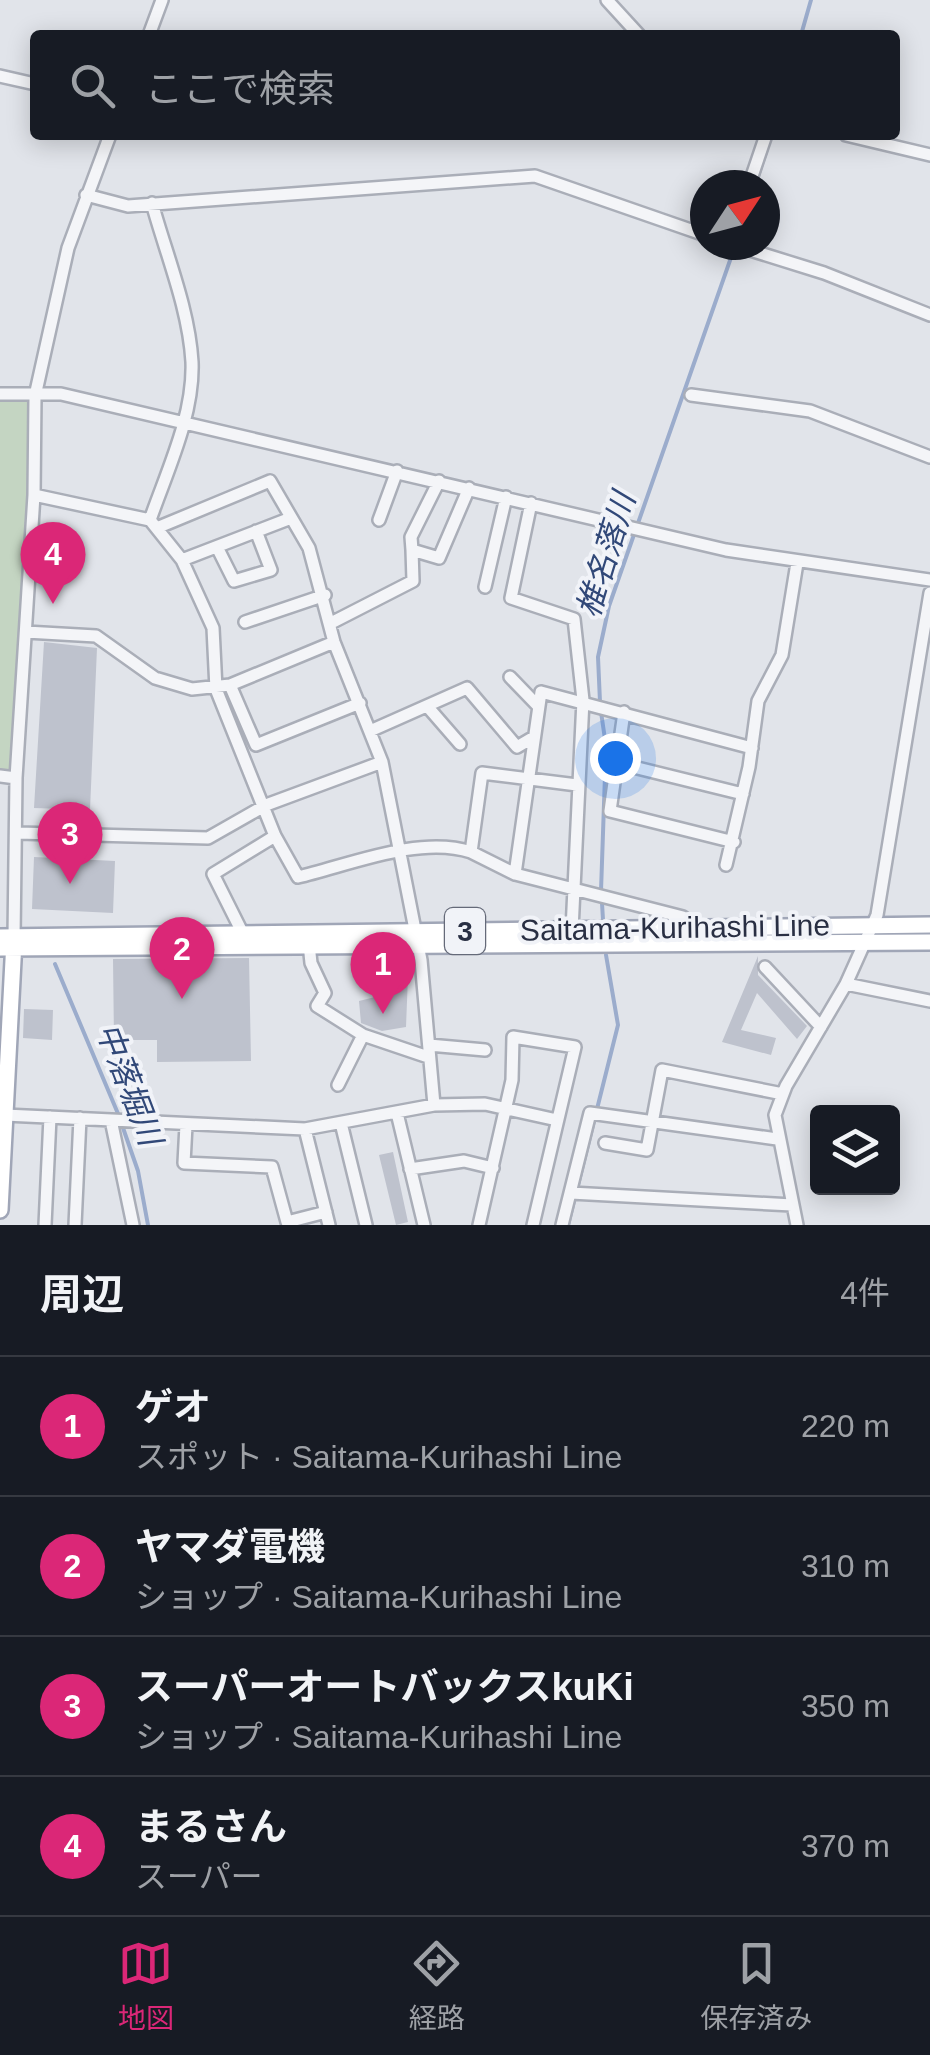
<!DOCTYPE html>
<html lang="ja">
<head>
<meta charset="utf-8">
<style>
	:root { --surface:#171b24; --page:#242831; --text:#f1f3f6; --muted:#9ea1a6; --line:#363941; --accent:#db2777 }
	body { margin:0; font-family:Arial,"Noto Sans JP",sans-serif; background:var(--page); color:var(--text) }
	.controls { position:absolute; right:30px; bottom:30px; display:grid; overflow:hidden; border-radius:10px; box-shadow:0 5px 25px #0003 }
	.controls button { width:90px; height:90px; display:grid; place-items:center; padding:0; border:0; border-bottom:2px solid var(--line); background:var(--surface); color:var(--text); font:50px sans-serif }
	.compass { position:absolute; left:690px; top:170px; width:90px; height:90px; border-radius:50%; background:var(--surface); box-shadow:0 5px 25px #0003; rotate:54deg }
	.you { position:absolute; left:615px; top:758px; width:35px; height:35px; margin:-25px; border:8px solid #fff; border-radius:50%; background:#1a73e8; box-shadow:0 0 0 15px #1a73e833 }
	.badge { display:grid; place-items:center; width:65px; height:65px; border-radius:50%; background:var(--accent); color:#fff; font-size:32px; font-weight:700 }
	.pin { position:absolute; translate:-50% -82px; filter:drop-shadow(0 2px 5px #0008) }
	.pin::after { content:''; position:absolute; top:52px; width:35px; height:30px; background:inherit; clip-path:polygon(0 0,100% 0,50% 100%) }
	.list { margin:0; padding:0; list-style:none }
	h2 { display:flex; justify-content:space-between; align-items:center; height:130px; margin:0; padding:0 40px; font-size:42px }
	h2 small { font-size:32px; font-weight:400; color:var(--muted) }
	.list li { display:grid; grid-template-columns:65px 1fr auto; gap:30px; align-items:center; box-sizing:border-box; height:140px; padding:0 40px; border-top:2px solid var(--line) }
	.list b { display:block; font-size:38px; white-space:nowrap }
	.list p { margin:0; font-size:32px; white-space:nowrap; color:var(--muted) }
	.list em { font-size:32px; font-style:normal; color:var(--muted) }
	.icon { flex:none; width:55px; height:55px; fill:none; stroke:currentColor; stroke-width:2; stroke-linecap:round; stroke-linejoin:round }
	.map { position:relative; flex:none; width:930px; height:1225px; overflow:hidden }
	.search { position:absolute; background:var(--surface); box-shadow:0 5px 25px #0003; left:30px; right:30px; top:30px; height:110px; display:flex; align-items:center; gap:25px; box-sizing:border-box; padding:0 35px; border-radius:10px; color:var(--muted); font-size:38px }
	.sheet { height:690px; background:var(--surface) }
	nav { display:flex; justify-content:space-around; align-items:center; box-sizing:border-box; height:140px; border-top:2px solid var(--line); background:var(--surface); font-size:28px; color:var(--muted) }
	nav a { display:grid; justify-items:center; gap:5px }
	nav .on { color:var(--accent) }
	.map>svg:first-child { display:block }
	.green { fill:#c4d5c2 }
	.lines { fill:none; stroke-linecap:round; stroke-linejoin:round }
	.stream { stroke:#9baccc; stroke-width:4 }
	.building { fill:#bec2cd }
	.minor-casing { stroke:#aaaeb8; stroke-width:16 }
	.major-casing { stroke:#a0a6b7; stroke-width:20 }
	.minor { stroke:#f4f5f8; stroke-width:11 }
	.major { stroke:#fff; stroke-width:15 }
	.labels { text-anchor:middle; stroke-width:8; stroke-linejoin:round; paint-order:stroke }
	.shield { fill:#f1f3f8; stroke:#656a79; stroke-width:2.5 }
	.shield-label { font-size:28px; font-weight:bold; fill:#292f43 }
	.street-label { font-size:30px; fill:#292f43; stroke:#f1f3f8 }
	.water-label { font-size:32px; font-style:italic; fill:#314878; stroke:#f1f3f8 }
</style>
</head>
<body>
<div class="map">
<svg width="930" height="1225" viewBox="0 0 930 1225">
	<rect width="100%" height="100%" fill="#e1e4ea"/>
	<path class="green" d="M0,392L35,396L16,778L0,776Z"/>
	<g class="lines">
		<path class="stream" d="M801,35L811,0
			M755,185L767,149
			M600,702L598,657L609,606L734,249
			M601,712L606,746L601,891
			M602,903L603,920
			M55,964L119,1116
			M122,1125L138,1171L148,1225
			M568,1225L618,1025L606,955"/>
	</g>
	<path class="building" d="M44,642L97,648L90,810L34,808Z
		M34,857L115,861L113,913L32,909Z
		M758,956V975L807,1026L797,1039L757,993L741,1030L776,1038L771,1055L722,1042Z
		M249,958L251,1061L157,1062V1040H114L113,959Z
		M408,976L406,1027L382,1031L361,1023L359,1001L383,995Z
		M24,1009L53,1010L52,1040L23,1038Z
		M393,1152L408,1222L396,1225L379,1155Z"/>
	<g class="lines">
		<g class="minor-casing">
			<path id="minor" d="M607,0L639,35
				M149,35L162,0
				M0,76L35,84
				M846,135L930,155
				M749,185L766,135
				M86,195L128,206L535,176L705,235
				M734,245L824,273L930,315
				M0,394H61L726,550L930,580
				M691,395L810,411L930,457
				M34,495L150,520L182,560L213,628L216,689L275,836L298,877C349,865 420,835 471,852
				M531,503L511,598L574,619L583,700L572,930
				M150,520C167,471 194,415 192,362C189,309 166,254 152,203
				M379,520L397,471
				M159,527L270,481L309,548L334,642L382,762L421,960L434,1105
				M217,547L234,581L271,570L256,531
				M412,550L411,537L439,481
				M182,560L291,518
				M485,587L506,497
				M245,622L325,595
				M331,623L413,581L412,550L439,558L469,488
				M26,632L96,636L155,678L192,689L230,685L334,642
				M510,677L538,706
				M230,685L256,745L360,703
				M427,706L460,744
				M624,712L610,811L734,842
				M370,731L467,688L517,747L534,737
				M617,763L743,794
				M0,776L16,778
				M18,833L208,838L266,805L382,762
				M726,865L749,767L758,701L782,655L797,563
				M515,874L471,852L482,773L577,785
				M696,928L683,917L515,874L541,692L752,748
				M243,934L213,874L275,836
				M14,937L16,778L34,495L35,396L68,248L110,135
				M309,944L311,963L325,993L317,1006L363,1035L428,1057
				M765,967L821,1027
				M846,984L930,1001
				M429,1045L485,1050
				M338,1085L363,1035
				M397,1113L424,1225
				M5,1115L305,1129L434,1105L485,1104L557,1120
				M111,1120L133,1225
				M341,1123L366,1225
				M186,1125L184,1163L272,1167L287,1222L326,1212
				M305,1129L329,1225
				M605,1143L647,1150L662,1070L783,1094
				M410,1169L464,1161L493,1168
				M571,1193L792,1205
				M45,1225L50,1117
				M75,1225L80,1118
				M479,1225L512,1080L513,1037L575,1047L533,1225
				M562,1225L590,1113L777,1139
				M797,1225L775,1115L786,1086L846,984L877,915L930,593"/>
		</g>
		<g class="major-casing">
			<path id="major" d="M0,937L930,925
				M0,948L930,942
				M0,1210L14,941"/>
		</g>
		<use href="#minor" class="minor"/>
		<use href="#major" class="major"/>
	</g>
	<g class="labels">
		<rect class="shield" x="445" y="908" width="40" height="46" rx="8"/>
		<g class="shield-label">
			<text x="465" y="941">3</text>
		</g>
		<g class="street-label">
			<text transform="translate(675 928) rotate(-1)" y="10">Saitama-Kurihashi Line</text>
		</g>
		<g class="water-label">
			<text transform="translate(606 555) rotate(-73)" y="11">椎名落川</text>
			<text transform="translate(129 1084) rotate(69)" y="11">中落堀川</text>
		</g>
	</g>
</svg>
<div class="controls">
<button><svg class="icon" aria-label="layers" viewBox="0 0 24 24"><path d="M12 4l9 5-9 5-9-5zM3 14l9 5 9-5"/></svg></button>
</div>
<svg class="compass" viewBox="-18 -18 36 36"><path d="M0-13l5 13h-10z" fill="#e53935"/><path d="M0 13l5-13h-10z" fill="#9ea1a6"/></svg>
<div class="you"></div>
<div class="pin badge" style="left:383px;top:1014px">1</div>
<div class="pin badge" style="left:182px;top:999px">2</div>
<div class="pin badge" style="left:70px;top:884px">3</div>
<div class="pin badge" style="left:53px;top:604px">4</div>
<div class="search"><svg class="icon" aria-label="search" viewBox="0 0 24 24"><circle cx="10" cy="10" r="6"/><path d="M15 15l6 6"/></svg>ここで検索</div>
</div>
<section class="sheet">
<h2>周辺<small>4件</small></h2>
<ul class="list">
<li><span class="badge">1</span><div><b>ゲオ</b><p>スポット · Saitama-Kurihashi Line</p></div><em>220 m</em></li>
<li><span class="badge">2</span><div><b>ヤマダ電機</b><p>ショップ · Saitama-Kurihashi Line</p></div><em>310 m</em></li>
<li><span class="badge">3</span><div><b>スーパーオートバックスkuKi</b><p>ショップ · Saitama-Kurihashi Line</p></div><em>350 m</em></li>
<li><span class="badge">4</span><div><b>まるさん</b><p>スーパー</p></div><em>370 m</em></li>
</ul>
</section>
<nav>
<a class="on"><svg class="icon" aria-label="map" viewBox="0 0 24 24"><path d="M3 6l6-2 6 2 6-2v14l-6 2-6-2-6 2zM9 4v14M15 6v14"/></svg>地図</a>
<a><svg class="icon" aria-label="directions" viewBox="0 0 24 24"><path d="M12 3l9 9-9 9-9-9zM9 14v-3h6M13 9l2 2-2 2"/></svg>経路</a>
<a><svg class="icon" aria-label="saved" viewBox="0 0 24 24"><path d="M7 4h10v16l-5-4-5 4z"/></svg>保存済み</a>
</nav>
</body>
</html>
